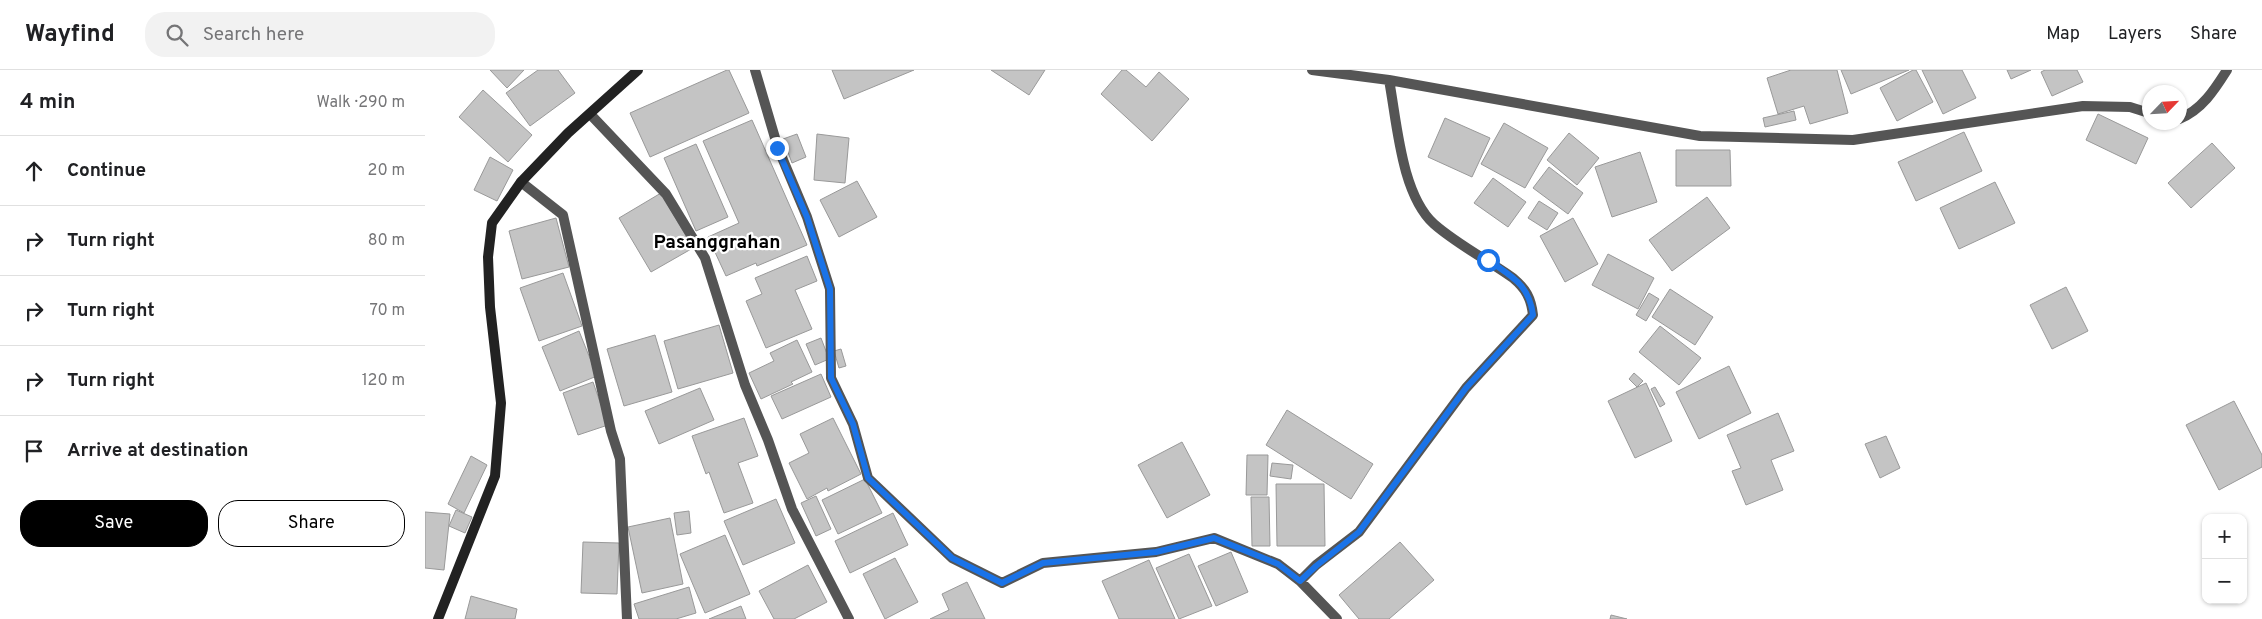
<!DOCTYPE html>
<html lang="en">
<head>
<meta charset="utf-8">
<style>
	:root { --surface:#fff; --page:#f2f2f2; --text:#202124; --muted:#757577; --line:#e0e0e0; --accent:#000 }
	body { margin:0; font-family:Overpass,sans-serif; background:var(--page); color:var(--text) }
	.controls { position:absolute; right:15px; bottom:15px; display:grid; overflow:hidden; border-radius:10px; box-shadow:0 1px 4px #0004 }
	.controls button { width:45px; height:45px; display:grid; place-items:center; padding:0; border:0; border-bottom:1px solid var(--line); background:var(--surface); color:var(--text); font:25px sans-serif }
	.compass { position:absolute; left:1717px; top:15px; width:45px; height:45px; border-radius:50%; background:var(--surface); box-shadow:0 1px 4px #0004; rotate:65deg }
	.stop { position:absolute; width:15px; height:15px; margin:-11px; border:4px solid #1a73e8; border-radius:50%; background:#fff }
	.stop.end { background:#1a73e8; border-color:#fff; box-shadow:0 1px 5px #0008 }
	.list { margin:0; padding:0; list-style:none }
	h2 { display:flex; justify-content:space-between; align-items:center; height:65px; margin:0; padding:0 20px; font-size:21px }
	h2 small { font-size:16px; font-weight:400; color:var(--muted) }
	.list li { display:grid; grid-template-columns:32px 1fr auto; gap:15px; align-items:center; box-sizing:border-box; height:70px; padding:0 20px; border-top:1px solid var(--line) }
	.list b { display:block; font-size:19px; white-space:nowrap }
	.list em { font-size:16px; font-style:normal; color:var(--muted) }
	.actions { display:flex; gap:10px; padding:15px 20px }
	.actions a { flex:1; padding:11px 0; border:1px solid var(--accent); border-radius:20px; text-align:center; font-size:18px; color:var(--accent) }
	.actions .main { background:var(--accent); color:#fff }
	.icon { flex:none; width:28px; height:28px; fill:none; stroke:currentColor; stroke-width:2; stroke-linecap:round; stroke-linejoin:round }
	.map { position:relative; flex:none; width:1837px; height:549px; overflow:hidden }
	header { display:flex; align-items:center; gap:30px; box-sizing:border-box; height:70px; padding:0 25px; background:var(--surface); border-bottom:1px solid var(--line) }
	header strong { font-size:24px }
	nav { display:flex; gap:28px; margin-inline-start:auto; font-size:18px }
	.search { width:350px; height:45px; background:var(--page); display:flex; align-items:center; gap:12px; box-sizing:border-box; padding:0 18px; border-radius:20px; color:var(--muted); font-size:19px }
	main { display:flex }
	aside { flex:1; background:var(--surface) }
	.map>svg:first-child { display:block }
	.building { fill:#c4c4c4; stroke:#999 }
	.lines { fill:none; stroke-linecap:round; stroke-linejoin:round }
	.street { stroke:#555; stroke-width:10 }
	.secondary { stroke:#222; stroke-width:10 }
	.route { stroke:#1a73e8; stroke-width:6 }
	.labels { text-anchor:middle; stroke-width:4.5; stroke-linejoin:round; paint-order:stroke }
	.quarter-label { font-size:19px; font-weight:bold; fill:#000; stroke:#fff }
</style>
</head>
<body>
<header>
<strong>Wayfind</strong>
<div class="search"><svg class="icon" aria-label="search" viewBox="0 0 24 24"><circle cx="10" cy="10" r="6"/><path d="M15 15l6 6"/></svg>Search here</div>
<nav><a>Map</a><a>Layers</a><a>Share</a></nav>
</header>
<main>
<aside>
<h2>4 min<small>Walk · 290 m</small></h2>
<ul class="list">
<li><svg class="icon" aria-label="ahead" viewBox="0 0 24 24"><path d="M12 20V5M6 11l6-6 6 6"/></svg><div><b>Continue</b></div><em>20 m</em></li>
<li><svg class="icon" aria-label="right" viewBox="0 0 24 24"><path d="M7 20v-9h11M14 6l5 5-5 5"/></svg><div><b>Turn right</b></div><em>80 m</em></li>
<li><svg class="icon" aria-label="right" viewBox="0 0 24 24"><path d="M7 20v-9h11M14 6l5 5-5 5"/></svg><div><b>Turn right</b></div><em>70 m</em></li>
<li><svg class="icon" aria-label="right" viewBox="0 0 24 24"><path d="M7 20v-9h11M14 6l5 5-5 5"/></svg><div><b>Turn right</b></div><em>120 m</em></li>
<li><svg class="icon" aria-label="arrive" viewBox="0 0 24 24"><path d="M6 21V4h12l-3 4 3 4H6"/></svg><div><b>Arrive at destination</b></div></li>
</ul>
<div class="actions"><a class="main">Save</a><a>Share</a></div>
</aside>
<div class="map">
<svg width="1837" height="549" viewBox="0 0 1837 549">
	<rect width="100%" height="100%" fill="#fff"/>
	<path class="building" d="M65,0H99L82,18Z
		M113,0H133L150,23L105,56L81,23Z
		M302,0H304L324,43L225,87L205,43Z
		M407,0H489L419,29Z
		M566,0H620L604,25Z
		M697,0H701L721,17L734,2L764,29L727,71L676,24Z
		M1366,0H1412L1423,43L1385,54L1379,36L1353,44L1342,8Z
		M1416,0H1484L1426,24Z
		M1488,0H1491L1508,32L1472,51L1455,18Z
		M1497,0H1537L1551,28L1518,44Z
		M1582,0H1606L1586,9Z
		M1620,0H1652L1658,12L1627,26L1616,2Z
		M58,20L107,65L83,92L34,47Z
		M1369,41L1371,50L1340,57L1338,48Z
		M1673,44L1723,68L1711,94L1661,70Z
		M1020,48L1065,68L1047,107L1003,87Z
		M327,50L382,175L332,196L331,193L301,206L283,167L314,153L278,71Z
		M1079,53L1123,78L1100,118L1056,94Z
		M1539,62L1557,101L1491,131L1473,92Z
		M1144,63L1174,88L1152,115L1122,90Z
		M372,64L381,87L367,93L358,69Z
		M392,64L424,68L420,113L389,110Z
		M1787,73L1810,98L1766,138L1743,113Z
		M271,74L303,147L271,161L239,88Z
		M1251,80H1305L1306,116H1251Z
		M1215,82L1232,132L1187,147L1170,97Z
		M65,87L88,100L72,131L49,120Z
		M1124,97L1158,123L1143,144L1108,118Z
		M1068,108L1101,132L1083,157L1049,133Z
		M432,111L452,147L414,167L395,130Z
		M1570,112L1590,153L1534,179L1515,138Z
		M236,123L268,178L226,202L194,148Z
		M1282,127L1305,158L1247,201L1224,170Z
		M1114,131L1133,143L1122,160L1103,148Z
		M131,148L144,197L97,209L84,161Z
		M1148,148L1173,194L1140,212L1115,166Z
		M1183,184L1229,208L1213,239L1167,215Z
		M382,186L392,211L370,220L387,259L341,278L321,231L337,224L330,208Z
		M138,203L157,256L114,271L95,218Z
		M1641,217L1663,261L1627,279L1605,235Z
		M1245,219L1288,247L1270,275L1227,247Z
		M1224,223L1234,229L1221,251L1211,245Z
		M294,255L308,303L253,319L239,271Z
		M1235,256L1276,288L1254,315L1214,282Z
		M154,261L172,306L135,321L117,277Z
		M230,265L247,322L199,336L182,279Z
		M396,268L404,289L390,295L381,274Z
		M372,270L387,302L366,312L368,314L336,329L324,303L349,291L345,283Z
		M416,279L421,296L414,298L409,281Z
		M1304,296L1326,343L1274,369L1251,322Z
		M1209,303L1218,311L1212,317L1204,309Z
		M396,304L406,327L357,349L346,326Z
		M168,312L183,355L153,365L138,323Z
		M1221,313L1247,371L1210,388L1183,331Z
		M1230,317L1240,334L1235,337L1226,319Z
		M275,318L289,350L234,374L220,341Z
		M1809,331L1837,385V397L1794,420L1761,355Z
		M862,340L948,394L926,429L841,375Z
		M1353,343L1369,381L1346,390L1358,420L1321,435L1307,401L1316,398L1302,365Z
		M319,348L333,386L313,393L328,433L299,443L284,402L281,404L267,366Z
		M408,348L436,404L403,421L402,418L382,429L364,393L384,383L375,364Z
		M1461,366L1475,398L1455,408L1440,374Z
		M757,372L785,425L742,448L713,395Z
		M822,385H843L842,425H821Z
		M46,386L62,395L39,443L23,434Z
		M847,393L868,395L866,409L845,406Z
		M440,409L457,443L413,464L397,430Z
		M851,414H899L900,476H852Z
		M391,426L406,459L391,466L376,433Z
		M826,427H844L845,476H827Z
		M351,429L370,473L318,495L299,451Z
		M31,440L47,447L40,463L24,456Z
		M264,441L266,463L252,465L249,443Z
		M0,442L25,444L19,500L0,498Z
		M468,443L483,475L425,503L410,471Z
		M245,448L258,514L217,523L203,457Z
		M300,465L325,524L280,543L255,484Z
		M158,472L194,473L192,524L156,523Z
		M975,472L1009,510L964,549H934L914,525Z
		M806,482L823,522L791,536L773,496Z
		M764,484L787,536L754,549L731,498Z
		M470,488L493,532L460,549L438,504Z
		M724,490L750,549H694L677,511Z
		M383,495L402,532L369,549H349L334,521Z
		M542,512L560,549H505L524,540L517,524Z
		M264,517L271,543L251,549H214L209,534Z
		M46,526L92,539L90,549H40Z
		M316,536L321,549H284Z
		M1186,545L1202,549H1185Z"/>
	<g class="lines">
		<path class="street" d="M330,0L353,78L382,147L405,219L406,308L428,354L443,408L527,488L577,513L618,493L731,482L789,468L853,494L875,511L912,549
			M887,0L964,10L1275,66L1428,70L1658,36L1705,37L1724,43
			M165,44L241,124L280,188L320,315L343,370L367,439L424,549
			M1754,49C1777,40 1790,19 1802,0
			M96,112L138,145L186,361L195,389L202,549
			M875,511L891,495L934,462L1041,318L1108,245C1106,228 1101,219 1088,208C1063,190 1033,175 1009,154C976,124 972,52 964,10"/>
		<path class="secondary" d="M13,549L70,406L76,333L65,237L63,187L67,153L96,112L143,63L213,0"/>
	</g>
	<g class="lines">
		<path class="route" d="M352,78L382,147L405,219L406,308L428,354L443,408L527,488L577,513L618,493L731,482L789,468L853,494L875,511L891,496L934,462L1041,318L1108,245C1104,214 1087,207 1063,190"/>
	</g>
	<g class="labels">
		<g class="quarter-label">
			<text x="292" y="178">Pasanggrahan</text>
		</g>
	</g>
</svg>
<div class="controls">
<button>+</button>
<button>−</button>
</div>
<svg class="compass" viewBox="-18 -18 36 36"><path d="M0-13l5 13h-10z" fill="#e53935"/><path d="M0 13l5-13h-10z" fill="#757577"/></svg>
<div class="stop" style="left:1063px;top:190px"></div>
<div class="stop end" style="left:352px;top:78px"></div>
</div>
</main>
</body>
</html>
